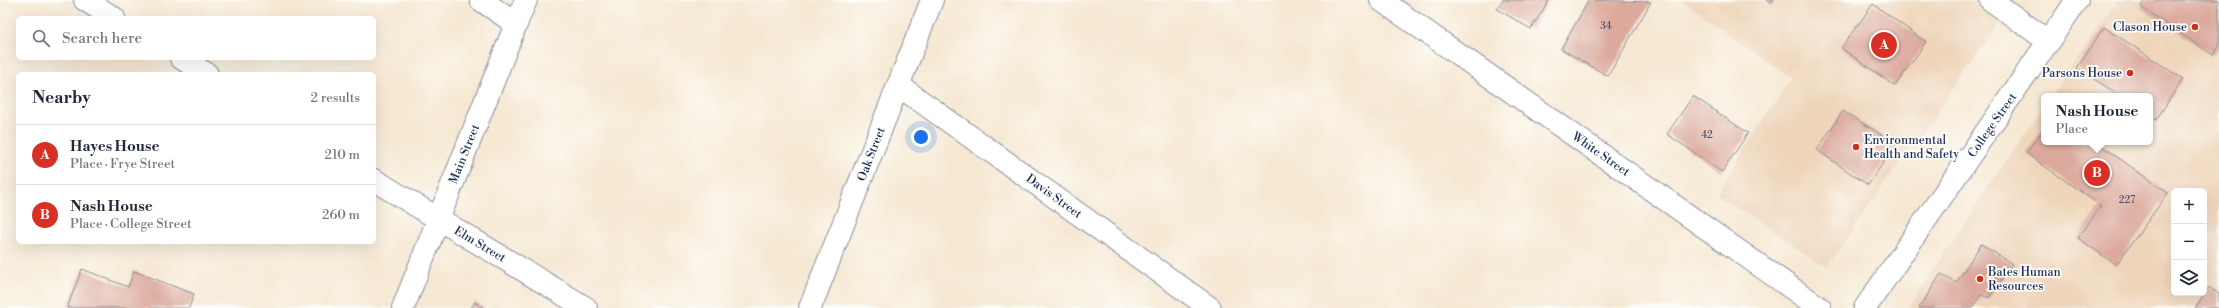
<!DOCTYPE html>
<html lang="en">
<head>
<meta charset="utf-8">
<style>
	:root { --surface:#fff; --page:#f2f2f3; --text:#1f2937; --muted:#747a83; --line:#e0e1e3; --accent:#d93025 }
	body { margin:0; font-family:"Libre Bodoni",serif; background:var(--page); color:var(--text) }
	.controls { position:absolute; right:12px; bottom:12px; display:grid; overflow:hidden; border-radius:6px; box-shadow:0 4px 16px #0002 }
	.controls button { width:36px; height:36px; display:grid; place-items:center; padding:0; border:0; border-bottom:1px solid var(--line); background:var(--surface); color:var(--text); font:20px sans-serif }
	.you { position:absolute; left:921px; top:137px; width:14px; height:14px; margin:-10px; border:3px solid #fff; border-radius:50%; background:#1a73e8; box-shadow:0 0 0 6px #1a73e833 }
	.badge { display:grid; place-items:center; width:26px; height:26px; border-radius:50%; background:var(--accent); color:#fff; font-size:13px; font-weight:700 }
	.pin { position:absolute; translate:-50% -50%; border:2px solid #fff; box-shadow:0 1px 4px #0006 }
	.popup { position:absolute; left:2041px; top:93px; width:112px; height:52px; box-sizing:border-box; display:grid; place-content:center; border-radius:6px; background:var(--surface); filter:drop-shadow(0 1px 3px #0005); font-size:13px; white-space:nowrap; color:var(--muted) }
	.popup b { font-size:15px; color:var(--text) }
	.popup::after { content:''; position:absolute; left:50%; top:100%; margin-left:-8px; border:8px solid transparent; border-top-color:var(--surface) }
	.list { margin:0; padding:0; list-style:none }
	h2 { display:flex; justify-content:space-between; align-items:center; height:52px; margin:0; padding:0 16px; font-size:17px }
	h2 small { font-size:13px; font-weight:400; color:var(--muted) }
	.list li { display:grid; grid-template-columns:26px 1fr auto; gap:12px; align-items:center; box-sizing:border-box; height:60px; padding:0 16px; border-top:1px solid var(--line) }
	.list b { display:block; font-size:15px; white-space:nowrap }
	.list p { margin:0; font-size:13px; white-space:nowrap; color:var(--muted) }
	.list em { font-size:13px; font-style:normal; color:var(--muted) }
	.icon { flex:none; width:22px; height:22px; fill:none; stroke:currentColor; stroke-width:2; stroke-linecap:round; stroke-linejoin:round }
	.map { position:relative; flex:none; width:2219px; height:308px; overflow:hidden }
	.search { position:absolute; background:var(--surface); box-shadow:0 4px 16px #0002; left:16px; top:16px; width:360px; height:44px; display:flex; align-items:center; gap:10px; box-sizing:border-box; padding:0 14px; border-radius:6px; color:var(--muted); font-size:15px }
	.panel { position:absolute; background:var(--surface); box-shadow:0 4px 16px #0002; left:16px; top:72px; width:360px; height:172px; border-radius:6px }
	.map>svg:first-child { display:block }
	.built { fill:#efd6bb; fill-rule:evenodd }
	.building { fill:#dcaa9d }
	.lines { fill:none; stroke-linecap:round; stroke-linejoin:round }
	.minor-casing { stroke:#888c98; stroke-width:24 }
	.major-casing { stroke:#888c98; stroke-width:24 }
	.highway-casing { stroke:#888c98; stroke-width:24 }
	.minor { stroke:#fff; stroke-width:22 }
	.major { stroke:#fff; stroke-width:22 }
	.highway { stroke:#fff; stroke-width:22 }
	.poi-dot { fill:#c8321e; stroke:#fdfcf7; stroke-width:1.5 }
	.labels { text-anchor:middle; stroke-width:3.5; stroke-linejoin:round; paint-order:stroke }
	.number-label { font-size:10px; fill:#4b4e6e }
	.poi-label { font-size:12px; fill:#1b2f5e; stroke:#fdfcf7; text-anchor:end }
	.street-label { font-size:12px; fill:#1b2f5e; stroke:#fdfcf7 }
</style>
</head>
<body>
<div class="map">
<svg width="2219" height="308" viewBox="0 0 2219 308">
	<rect width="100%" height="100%" fill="#fdfcf7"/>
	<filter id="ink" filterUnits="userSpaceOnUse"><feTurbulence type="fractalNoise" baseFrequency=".025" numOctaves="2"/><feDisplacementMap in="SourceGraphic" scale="8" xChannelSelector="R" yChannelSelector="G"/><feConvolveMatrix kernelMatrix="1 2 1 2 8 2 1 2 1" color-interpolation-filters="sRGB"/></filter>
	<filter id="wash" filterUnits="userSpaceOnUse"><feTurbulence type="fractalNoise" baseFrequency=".012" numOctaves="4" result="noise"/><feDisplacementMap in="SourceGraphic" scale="16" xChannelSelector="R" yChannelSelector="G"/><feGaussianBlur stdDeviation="0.9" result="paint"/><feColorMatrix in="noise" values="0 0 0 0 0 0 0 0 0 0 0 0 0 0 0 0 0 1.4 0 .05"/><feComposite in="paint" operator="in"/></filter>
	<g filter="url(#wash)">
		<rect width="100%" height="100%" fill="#f6e8d3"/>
		<path class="built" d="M1682,0H2016L1827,267L1716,194L1791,78Z
			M2118,0H2219V308H1908L1955,236L2044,106V142H2150V96H2051ZM2174,191H2204V293H2174Z"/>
		<g id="blocks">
			<path class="building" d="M1503,0H1549L1531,29L1497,9Z
				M1589,0L1651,2L1608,76L1561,49Z
				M1766,0H1774L1771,4Z
				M2145,0H2219V47L2213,55L2141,7Z
				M1873,4L1926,42L1895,86L1841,48Z
				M2104,27L2183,79L2156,120L2150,116V96H2120L2077,68Z
				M1693,96L1748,133L1722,172L1667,134Z
				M1843,111L1896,144L1868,185L1817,150Z
				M2044,128V142H2096L2168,193L2116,265L2078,238L2101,206L2026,153Z
				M1981,244L2012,264L1989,298L1981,295L1973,308H1919L1941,274L1956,283Z
				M82,269L128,287L134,271L194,294L189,308H67Z
				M2209,287L2219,294V308H2195Z
				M475,302L484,308H471Z"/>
		</g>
	</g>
	<g filter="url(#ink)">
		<use href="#blocks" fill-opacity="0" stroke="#888c98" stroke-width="1"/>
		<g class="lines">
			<g class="minor-casing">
				<path id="minor" d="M85,0L114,18
					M481,0L516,24
					M1381,0L1820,308
					M1991,0L2049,42
					M181,58L207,74
					M898,85L1210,308
					M374,180L586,308
					M810,308L932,0"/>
			</g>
			<g class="major-casing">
				<path id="major" d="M516,24L526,0
					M1865,308L2077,0"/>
			</g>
			<g class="highway-casing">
				<path id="highway" d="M403,308L516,24"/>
			</g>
			<use href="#minor" class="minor"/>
			<use href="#major" class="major"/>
			<use href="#highway" class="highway"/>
		</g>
	</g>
	<g class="poi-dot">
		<circle cx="2195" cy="27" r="4"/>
		<circle cx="2130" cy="73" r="4"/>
		<circle cx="1856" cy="147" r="4"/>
		<circle cx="1980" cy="279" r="4"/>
	</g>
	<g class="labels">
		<g class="number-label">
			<text x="1606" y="29">34</text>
			<text x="1707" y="138">42</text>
			<text x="2127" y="203">227</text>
		</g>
		<g class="poi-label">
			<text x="2187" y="31">Clason House</text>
			<text x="2122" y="77">Parsons House</text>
			<text x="1864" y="144" text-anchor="start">Environmental<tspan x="1864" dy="14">Health and Safety</tspan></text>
			<text x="1988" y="276" text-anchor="start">Bates Human<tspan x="1988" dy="14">Resources</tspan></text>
		</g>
		<g class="street-label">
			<text transform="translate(1992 125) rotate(-55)" y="4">College Street</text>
			<text transform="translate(464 154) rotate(-68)" y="4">Main Street</text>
			<text transform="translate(871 154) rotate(-69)" y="4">Oak Street</text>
			<text transform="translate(1601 154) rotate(35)" y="4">White Street</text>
			<text transform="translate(1054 196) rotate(36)" y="4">Davis Street</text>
			<text transform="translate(480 244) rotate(31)" y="4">Elm Street</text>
		</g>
	</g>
</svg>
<div class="controls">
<button>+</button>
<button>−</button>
<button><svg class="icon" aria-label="layers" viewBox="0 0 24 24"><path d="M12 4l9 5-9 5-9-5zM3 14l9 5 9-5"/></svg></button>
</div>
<div class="you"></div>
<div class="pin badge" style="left:1884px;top:45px">A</div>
<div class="pin badge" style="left:2097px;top:173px">B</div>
<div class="popup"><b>Nash House</b>Place</div>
<div class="search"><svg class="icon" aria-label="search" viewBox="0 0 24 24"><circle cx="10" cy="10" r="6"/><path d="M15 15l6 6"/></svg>Search here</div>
<section class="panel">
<h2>Nearby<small>2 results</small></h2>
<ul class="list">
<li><span class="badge">A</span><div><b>Hayes House</b><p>Place · Frye Street</p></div><em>210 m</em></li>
<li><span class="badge">B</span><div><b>Nash House</b><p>Place · College Street</p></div><em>260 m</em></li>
</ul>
</section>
</div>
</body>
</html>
